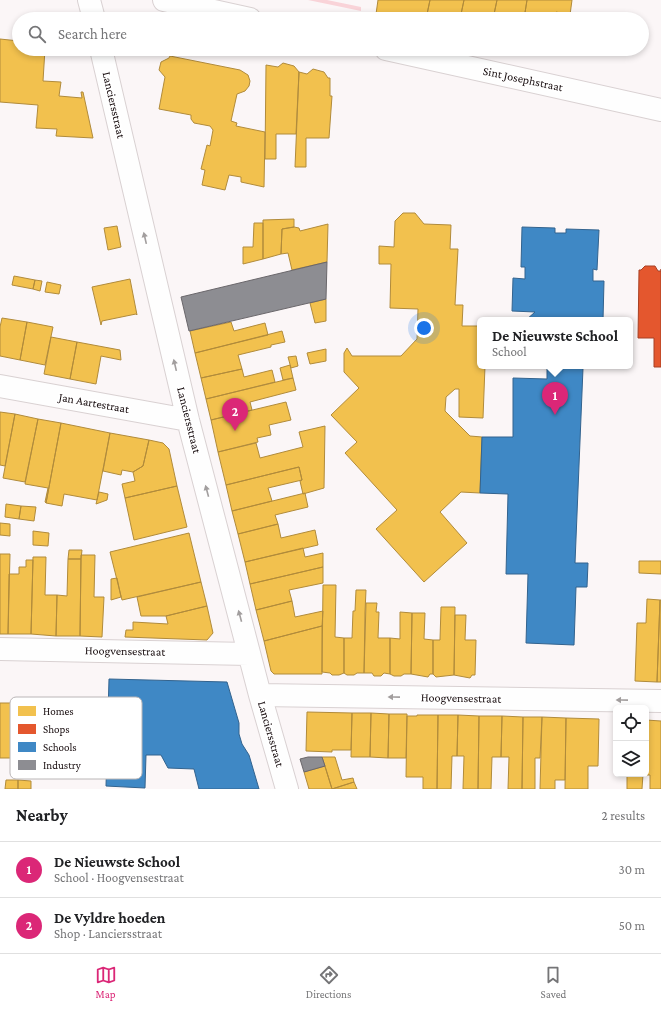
<!DOCTYPE html>
<html lang="en">
<head>
<meta charset="utf-8">
<style>
	:root { --surface:#fff; --page:#f2f2f2; --text:#202124; --muted:#757577; --line:#e0e0e0; --accent:#db2777 }
	body { margin:0; font-family:"Crimson Pro",serif; background:var(--page); color:var(--text) }
	.controls { position:absolute; right:12px; bottom:12px; display:grid; overflow:hidden; border-radius:6px; box-shadow:0 2px 6px #0003 }
	.controls button { width:36px; height:36px; display:grid; place-items:center; padding:0; border:0; border-bottom:1px solid var(--line); background:var(--surface); color:var(--text); font:20px sans-serif }
	.you { position:absolute; left:424px; top:328px; width:14px; height:14px; margin:-10px; border:3px solid #fff; border-radius:50%; background:#1a73e8; box-shadow:0 0 0 6px #1a73e833 }
	.badge { display:grid; place-items:center; width:26px; height:26px; border-radius:50%; background:var(--accent); color:#fff; font-size:13px; font-weight:700 }
	.pin { position:absolute; translate:-50% -33px; filter:drop-shadow(0 1px 2px #0008) }
	.pin::after { content:''; position:absolute; top:21px; width:14px; height:12px; background:inherit; clip-path:polygon(0 0,100% 0,50% 100%) }
	.popup { position:absolute; left:477px; top:317px; width:156px; height:52px; box-sizing:border-box; display:grid; place-content:center; border-radius:6px; background:var(--surface); filter:drop-shadow(0 1px 3px #0005); font-size:13px; white-space:nowrap; color:var(--muted) }
	.popup b { font-size:15px; color:var(--text) }
	.popup::after { content:''; position:absolute; left:50%; top:100%; margin-left:-8px; border:8px solid transparent; border-top-color:var(--surface) }
	.list { margin:0; padding:0; list-style:none }
	h2 { display:flex; justify-content:space-between; align-items:center; height:52px; margin:0; padding:0 16px; font-size:17px }
	h2 small { font-size:13px; font-weight:400; color:var(--muted) }
	.list li { display:grid; grid-template-columns:26px 1fr auto; gap:12px; align-items:center; box-sizing:border-box; height:56px; padding:0 16px; border-top:1px solid var(--line) }
	.list b { display:block; font-size:15px; white-space:nowrap }
	.list p { margin:0; font-size:13px; white-space:nowrap; color:var(--muted) }
	.list em { font-size:13px; font-style:normal; color:var(--muted) }
	.icon { flex:none; width:22px; height:22px; fill:none; stroke:currentColor; stroke-width:2; stroke-linecap:round; stroke-linejoin:round }
	.map { position:relative; flex:none; width:661px; height:789px; overflow:hidden }
	.search { position:absolute; background:var(--surface); box-shadow:0 2px 6px #0003; left:12px; right:12px; top:12px; height:44px; display:flex; align-items:center; gap:10px; box-sizing:border-box; padding:0 14px; border-radius:22px; color:var(--muted); font-size:15px }
	.sheet { height:164px; background:var(--surface) }
	nav { display:flex; justify-content:space-around; align-items:center; box-sizing:border-box; height:56px; border-top:1px solid var(--line); background:var(--surface); font-size:11px; color:var(--muted) }
	nav a { display:grid; justify-items:center; gap:2px }
	nav .on { color:var(--accent) }
	.map>svg:first-child { display:block }
	.green { fill:#f9d3d8 }
	.homes { fill:#f2c14e; stroke:#b18b3b }
	.shops { fill:#e4572e; stroke:#a74125 }
	.schools { fill:#3f88c5; stroke:#33638e }
	.industry { fill:#8d8d92; stroke:#6a676b }
	.lines { fill:none; stroke-linecap:round; stroke-linejoin:round }
	.minor-casing { stroke:#d9d1d2; stroke-width:24 }
	.minor { stroke:#fefefe; stroke-width:22 }
	.oneway { fill:#a29e9e }
	.labels { text-anchor:middle; stroke-width:4; stroke-linejoin:round; paint-order:stroke }
	.street-label { font-size:12px; fill:#180d0f; stroke:#fff }
	.key { fill:#fff; stroke:#bab6b7; stroke-width:1 }
	.key-label { font-size:11px; fill:#180d0f }
</style>
</head>
<body>
<div class="map">
<svg width="661" height="789" viewBox="0 0 661 789">
	<rect width="100%" height="100%" fill="#fbf6f7"/>
	<path class="green" d="M308,0H327L361,7V11Z"/>
	<path class="homes" d="M378,0H430L426,19H392V18L376,14Z
		M430,0H464L460,19H426Z
		M464,0H497L493,19H460Z
		M497,0H527L524,19H493Z
		M527,0H572L570,15L556,12L555,19H524Z
		M0,39L19,41V49H45L43,81L61,82L59,96L82,98L81,92H83L93,138L56,136L57,129L36,128L38,105L0,102Z
		M170,56L240,70L248,75L250,81L249,86L245,91L237,94L231,121L237,123L236,126L265,132L264,187L241,182V177L229,175L225,190L202,185L205,170L201,169L207,145L210,146L213,130L210,126L194,123L191,119V115L159,109L165,77L159,70L161,62L169,58Z
		M283,63L294,66L299,72L296,134H276V159H265L266,65L278,67Z
		M313,69L324,72L328,78H330V96H332L329,138H306V167H295L299,72L307,74Z
		M403,213H415L424,224L451,225L450,249H458L455,305H463L462,326H480V366H485L483,418L459,417V389H455L446,397L445,411L470,436L482,437L480,493L461,492L440,512L467,543L424,582L376,529L397,510L345,453L357,442L331,415L359,388L344,372V353L347,348L352,356H401L417,339L418,309L390,308L391,264H379V246L394,247L395,221Z
		M294,219V227L282,229L281,254L263,259V220Z
		M254,223H263V259L243,264V247H253Z
		M328,224L327,262L292,270L288,253L281,254L282,229L294,227L299,228L300,231Z
		M117,226L121,247L108,250L104,228Z
		M14,276L35,280L33,289L12,285Z
		M130,279L137,315L136,314L102,321L101,325L92,287Z
		M35,280L42,281L40,291L33,289Z
		M47,282L61,285L59,294L45,292Z
		M326,299V321L315,323L310,303Z
		M2,318L27,322L20,360L0,356V327Z
		M27,322L53,327L45,365L20,360Z
		M231,322L234,331L265,323L268,335L195,353L190,331Z
		M282,331L285,342L271,345V347L238,355L242,369L201,378L195,353Z
		M51,337L77,342L70,379L44,374Z
		M77,342L120,350L121,360L101,356L96,384L70,379Z
		M326,349V361L310,364L307,353Z
		M296,356L298,366L291,368L288,357Z
		M290,365L293,378L283,380L280,368Z
		M242,369L244,377L272,370L275,382L206,399L201,378Z
		M293,378L296,390L250,402L252,410L211,420L206,399Z
		M286,402L291,420L269,425L271,435L257,438L258,442L218,452L211,420Z
		M0,412L15,414L5,466L0,465Z
		M15,414L38,419L25,482L3,478Z
		M38,419L61,423L46,503L45,502L48,488L25,484Z
		M61,423L110,433L97,500L64,494L62,506L46,503Z
		M325,426L324,488L303,494L300,481L302,480L299,467L226,485L218,452L256,443L260,458L303,447L299,432Z
		M110,433L149,440L143,466L133,472L122,470L121,475L103,471Z
		M149,440L163,443L169,449L177,486L125,498L122,484L135,481L133,472L143,466Z
		M299,467L302,480L268,488L272,501L232,511L226,485Z
		M177,486L187,527L134,540L125,498Z
		M99,492L108,494L107,500L96,504Z
		M305,493L308,507L275,515L278,524L238,534L232,511Z
		M6,504L21,506L19,519L5,517Z
		M21,506L36,507L34,521L19,519Z
		M0,523L10,524V536L0,535Z
		M278,524L281,538L315,530L318,545L245,562L238,534Z
		M33,531L49,533L48,546L33,545Z
		M189,533L201,582L122,600L110,552Z
		M303,548L305,557L323,553V567L250,584L245,562Z
		M69,550H82L81,559H68Z
		M0,554H10L8,634H0Z
		M81,555H95L94,597H104L102,637L80,636Z
		M33,557H46L45,595H57L56,636L31,634Z
		M68,559H81L80,636H56L57,595L67,596Z
		M26,560H33L31,634H8L9,574H19V567H26Z
		M639,561H661V574L639,573Z
		M323,567V583L289,590L292,601L256,610L250,584Z
		M117,578L121,597L111,600V579Z
		M201,582L207,606L166,616H141L137,597Z
		M323,585H336L335,637L344,638V673L339,675H332L330,673L322,672Z
		M356,590H366L365,612L364,673H357L354,675H347L344,673V638H352L353,611H355Z
		M647,599L660,600L657,682L635,681L637,623H646Z
		M660,600H661V682H657Z
		M292,601L295,617L323,611L322,626L264,641L256,610Z
		M366,603H377L376,612H379L378,638H390V674L384,673L381,676H374L372,673H364Z
		M207,606L213,633L207,640L125,637L126,630H133V622L168,624L166,616Z
		M441,607H455L454,675L436,677L433,674V640H440Z
		M400,612L412,613L411,674H404L401,676H394L390,674V638L400,639Z
		M412,613H425L424,639L433,640V674H430L428,677L411,674Z
		M455,615H466L465,640H476L475,675H472L470,678L454,675Z
		M322,626V674H274L271,671L264,641Z
		M0,703H20L19,758H0Z
		M20,703L46,704L45,759L19,758Z
		M46,704L72,705L70,764L45,763Z
		M72,705H98L97,746L71,745Z
		M307,712L352,713L351,750H332V752L306,751Z
		M352,713H371L370,757H351Z
		M371,713L389,714L388,758L370,757Z
		M389,714H407L406,758H388Z
		M417,715H438L437,789H423V777H406L407,716H417Z
		M438,715H458L457,756H452L451,789H437Z
		M458,715L479,716L478,789H463L464,756H457Z
		M479,716H502L501,757H492L491,789H478Z
		M502,716L523,717L522,789H508L509,757H501Z
		M523,717H542L540,758H535V789H522Z
		M542,717L566,718L565,780H555V789H540Z
		M566,718L599,719L598,766H588V789H565Z
		M646,720L661,721V789H650V775H643L646,774Z
		M322,757H335L342,780L353,778L354,782L332,789Z
		M325,766L332,789L354,782L357,789H309L304,772Z
		M627,774H643L642,789H627Z
		M6,780H18V789H5Z
		M18,780L31,781V789H18Z"/>
	<path class="shops" d="M645,266H655L658,271H661V269V367H654V338H638L639,270H641Z"/>
	<path class="schools" d="M522,227L555,228V233H566V229L599,230L597,270L593,269V281H604L603,320H526L535,312L512,311L513,278L525,279V267H521Z
		M547,368H583L575,563H588L587,587H576L574,645L526,643L528,574H506L508,494L480,493L482,437H513V378L547,379Z
		M109,679L227,682L239,723V734L242,744L249,755L259,789H199L194,769L168,768L161,755H146L145,788L106,786Z"/>
	<path class="industry" d="M327,262L326,299L189,331L181,297Z
		M308,757H322L325,766L304,772L300,759Z"/>
	<g class="lines">
		<g class="minor-casing">
			<path id="minor" d="M89,0L94,19
				M164,0L250,19
				M101,49L188,420L260,695L287,789
				M386,49L661,110
				M0,386L188,420
				M0,649L249,654
				M260,695L661,701"/>
		</g>
		<use href="#minor" class="minor"/>
	</g>
	<defs><path id="oneway-solid" d="M-6-.8H1V-3.2L6.5 0L1 3.2V.8H-6Z"/></defs>
	<g class="oneway">
		<use href="#oneway-solid" transform="translate(145 238) rotate(-103)"/>
		<use href="#oneway-solid" transform="translate(175 365) rotate(-103)"/>
		<use href="#oneway-solid" transform="translate(207 491) rotate(-105)"/>
		<use href="#oneway-solid" transform="translate(240 616) rotate(-105)"/>
		<use href="#oneway-solid" transform="translate(394 697) rotate(-179)"/>
		<use href="#oneway-solid" transform="translate(622 700) rotate(-179)"/>
	</g>
	<g class="labels">
		<g class="street-label">
			<text transform="translate(523 79) rotate(12)" y="4">Sint Josephstraat</text>
			<text transform="translate(114 105) rotate(77)" y="4">Lanciersstraat</text>
			<text transform="translate(94 403) rotate(10)" y="4">Jan Aartestraat</text>
			<text transform="translate(189 420) rotate(76)" y="4">Lanciersstraat</text>
			<text transform="translate(125 651) rotate(1)" y="4">Hoogvensestraat</text>
			<text transform="translate(461 698) rotate(1)" y="4">Hoogvensestraat</text>
			<text transform="translate(271 734) rotate(74)" y="4">Lanciersstraat</text>
		</g>
	</g>
	<rect x="10" y="697" width="132" height="82" rx="6" class="key"/>
	<rect x="18" y="706" width="18" height="10" fill="#f2c14e"/>
	<rect x="18" y="724" width="18" height="10" fill="#e4572e"/>
	<rect x="18" y="742" width="18" height="10" fill="#3f88c5"/>
	<rect x="18" y="760" width="18" height="10" fill="#8d8d92"/>
	<g class="key-label">
		<text x="43" y="715">Homes</text>
		<text x="43" y="733">Shops</text>
		<text x="43" y="751">Schools</text>
		<text x="43" y="769">Industry</text>
	</g>
</svg>
<div class="controls">
<button><svg class="icon" aria-label="locate" viewBox="0 0 24 24"><circle cx="12" cy="12" r="6"/><path d="M12 2v4M12 18v4M2 12h4M18 12h4"/></svg></button>
<button><svg class="icon" aria-label="layers" viewBox="0 0 24 24"><path d="M12 4l9 5-9 5-9-5zM3 14l9 5 9-5"/></svg></button>
</div>
<div class="you"></div>
<div class="pin badge" style="left:555px;top:415px">1</div>
<div class="popup"><b>De Nieuwste School</b>School</div>
<div class="pin badge" style="left:235px;top:431px">2</div>
<div class="search"><svg class="icon" aria-label="search" viewBox="0 0 24 24"><circle cx="10" cy="10" r="6"/><path d="M15 15l6 6"/></svg>Search here</div>
</div>
<section class="sheet">
<h2>Nearby<small>2 results</small></h2>
<ul class="list">
<li><span class="badge">1</span><div><b>De Nieuwste School</b><p>School · Hoogvensestraat</p></div><em>30 m</em></li>
<li><span class="badge">2</span><div><b>De Vyldre hoeden</b><p>Shop · Lanciersstraat</p></div><em>50 m</em></li>
</ul>
</section>
<nav>
<a class="on"><svg class="icon" aria-label="map" viewBox="0 0 24 24"><path d="M3 6l6-2 6 2 6-2v14l-6 2-6-2-6 2zM9 4v14M15 6v14"/></svg>Map</a>
<a><svg class="icon" aria-label="directions" viewBox="0 0 24 24"><path d="M12 3l9 9-9 9-9-9zM9 14v-3h6M13 9l2 2-2 2"/></svg>Directions</a>
<a><svg class="icon" aria-label="saved" viewBox="0 0 24 24"><path d="M7 4h10v16l-5-4-5 4z"/></svg>Saved</a>
</nav>
</body>
</html>
